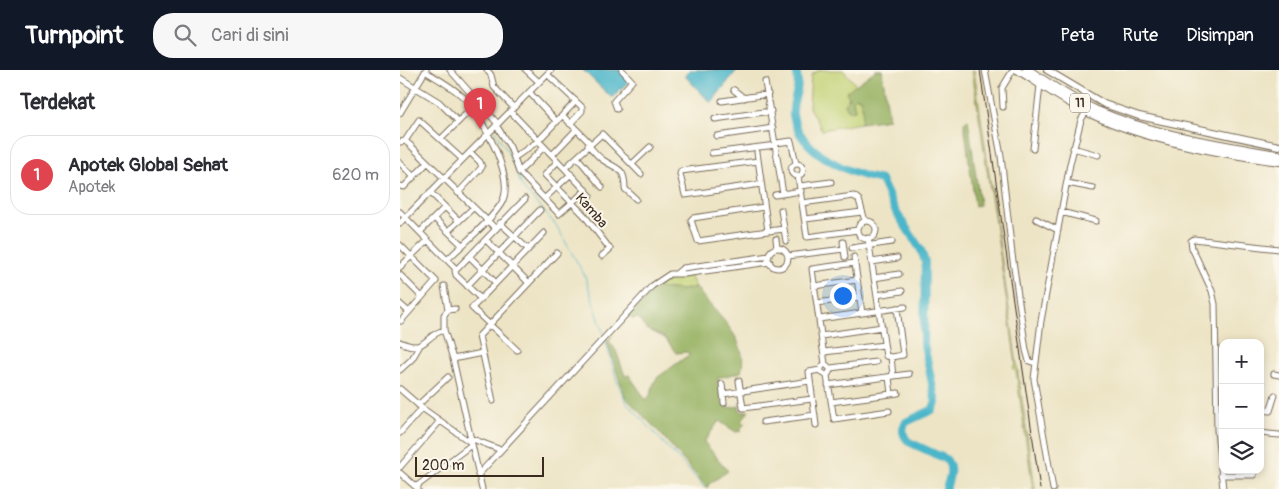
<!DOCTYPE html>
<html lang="id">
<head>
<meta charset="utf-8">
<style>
	:root { --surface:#fff; --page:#f7f7f7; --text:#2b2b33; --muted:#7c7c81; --line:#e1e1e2; --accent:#111827 }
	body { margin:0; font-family:Pangolin,sans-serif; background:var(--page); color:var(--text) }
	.controls { position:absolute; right:15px; bottom:15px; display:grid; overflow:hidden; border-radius:10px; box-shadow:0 2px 8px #0003 }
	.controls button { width:45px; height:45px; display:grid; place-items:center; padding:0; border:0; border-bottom:1px solid var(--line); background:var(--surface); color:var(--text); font:25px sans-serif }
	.scale { position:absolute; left:15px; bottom:12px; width:129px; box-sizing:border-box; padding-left:5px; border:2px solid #3b2a1e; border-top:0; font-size:14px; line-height:18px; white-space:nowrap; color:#3b2a1e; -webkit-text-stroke:4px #fbf7ec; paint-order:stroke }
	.you { position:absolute; left:442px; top:225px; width:18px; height:18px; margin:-12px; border:4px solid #fff; border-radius:50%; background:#1a73e8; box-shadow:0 0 0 8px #1a73e833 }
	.badge { display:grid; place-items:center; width:32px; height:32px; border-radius:50%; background:var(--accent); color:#fff; font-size:16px; font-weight:700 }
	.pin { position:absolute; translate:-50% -41px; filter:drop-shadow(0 1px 2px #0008) }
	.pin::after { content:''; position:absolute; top:26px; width:18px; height:15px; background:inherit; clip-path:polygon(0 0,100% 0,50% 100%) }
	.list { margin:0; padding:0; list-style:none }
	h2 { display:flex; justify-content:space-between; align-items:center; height:65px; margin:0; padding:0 20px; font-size:21px }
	h2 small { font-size:16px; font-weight:400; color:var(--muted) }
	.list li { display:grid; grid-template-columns:32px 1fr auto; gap:15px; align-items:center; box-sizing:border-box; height:80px; margin:0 10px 10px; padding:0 10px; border:1px solid var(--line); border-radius:20px }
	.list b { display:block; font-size:19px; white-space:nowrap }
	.list p { margin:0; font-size:16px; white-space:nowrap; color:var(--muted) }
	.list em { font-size:16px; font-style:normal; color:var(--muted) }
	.icon { flex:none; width:28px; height:28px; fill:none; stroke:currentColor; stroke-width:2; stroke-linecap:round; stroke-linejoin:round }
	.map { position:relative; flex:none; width:879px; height:419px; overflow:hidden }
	header { display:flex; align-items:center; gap:30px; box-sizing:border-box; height:70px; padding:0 25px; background:var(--accent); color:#fff }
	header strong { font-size:24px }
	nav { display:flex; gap:28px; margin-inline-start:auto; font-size:18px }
	.search { width:350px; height:45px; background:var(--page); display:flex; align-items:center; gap:12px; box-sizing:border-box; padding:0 18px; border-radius:20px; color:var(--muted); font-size:19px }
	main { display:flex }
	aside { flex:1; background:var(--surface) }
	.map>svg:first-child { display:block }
	.green { fill:#c2d173; stroke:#7e7e48 }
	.forest { fill:#99b365; stroke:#6a6e42 }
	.water { fill:#4cb6c9; stroke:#447074 }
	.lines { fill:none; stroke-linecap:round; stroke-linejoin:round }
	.stream { stroke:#4cb6c9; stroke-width:1 }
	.river { stroke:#4cb6c9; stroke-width:8 }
	.minor-casing { stroke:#796b58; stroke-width:7 }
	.tertiary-casing { stroke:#796b58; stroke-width:8 }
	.trunk-casing { stroke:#796b58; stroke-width:11 }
	.minor { stroke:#fff; stroke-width:5 }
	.tertiary { stroke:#fff; stroke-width:6 }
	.trunk { stroke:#fff; stroke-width:9 }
	.rail { stroke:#3b2a1e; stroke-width:1 }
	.labels { text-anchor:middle; stroke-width:4; stroke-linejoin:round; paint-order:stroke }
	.shield { fill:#fbf7ec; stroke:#75685c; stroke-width:1 }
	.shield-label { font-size:12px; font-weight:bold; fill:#3b2a1e }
	.street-label { font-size:14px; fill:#3b2a1e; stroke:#fbf7ec }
</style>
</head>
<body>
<header>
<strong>Turnpoint</strong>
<div class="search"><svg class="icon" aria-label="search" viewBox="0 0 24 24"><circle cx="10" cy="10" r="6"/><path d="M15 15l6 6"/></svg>Cari di sini</div>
<nav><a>Peta</a><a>Rute</a><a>Disimpan</a></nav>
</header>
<main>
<aside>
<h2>Terdekat<small></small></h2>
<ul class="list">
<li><span class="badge" style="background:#e0444e">1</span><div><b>Apotek Global Sehat</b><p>Apotek</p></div><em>620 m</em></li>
</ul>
</aside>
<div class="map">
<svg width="879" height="419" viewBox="0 0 879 419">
	<rect width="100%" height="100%" fill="#fbf7ec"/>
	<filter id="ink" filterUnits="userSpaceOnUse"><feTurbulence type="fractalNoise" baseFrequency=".02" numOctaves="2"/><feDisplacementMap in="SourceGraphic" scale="10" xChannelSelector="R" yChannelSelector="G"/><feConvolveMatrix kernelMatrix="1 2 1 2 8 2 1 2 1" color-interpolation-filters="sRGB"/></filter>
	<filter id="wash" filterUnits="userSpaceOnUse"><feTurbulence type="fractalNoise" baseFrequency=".0096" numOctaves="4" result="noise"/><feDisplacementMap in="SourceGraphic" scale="20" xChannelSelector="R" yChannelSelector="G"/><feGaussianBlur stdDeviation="1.12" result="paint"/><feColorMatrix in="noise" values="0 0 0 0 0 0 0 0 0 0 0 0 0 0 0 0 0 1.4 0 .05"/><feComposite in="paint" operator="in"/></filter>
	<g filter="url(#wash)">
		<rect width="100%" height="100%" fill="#ede4c5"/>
		<path class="green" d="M419,0H443L457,16L447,22L449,27L447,39L455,40L453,30L455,27L460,28L463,39L461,53L422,60L409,38L411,5Z
			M572,0H574L635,419H633L616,301L613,298L616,294L611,258Z
			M290,206L296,217L283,220L256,218L267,211Z"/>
		<path class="forest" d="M476,0H482L489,49L461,53L463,39L460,28L455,27L453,30L455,40L450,41L445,35L449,27L446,22Z
			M568,49L580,135L575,136L564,52Z
			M296,217C312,242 351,268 341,302L318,308L322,333L328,338L339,336L341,342L349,341L341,351L345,354L340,359L342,361L336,362L319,351L304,372L328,401L309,414L307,418L260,363L225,327L207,272L212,265L209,271L216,281L225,306L229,305L246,330C254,323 251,314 258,307L290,284L286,282L276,283L265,268L246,259L239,248L232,249L229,245L256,218L283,220Z"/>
		<path class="water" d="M183,0H220L230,10L212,28Z
			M289,0H337L311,33L285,6Z"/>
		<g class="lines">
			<path class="stream" d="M81,38L91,57
				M94,60L107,80L123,118L156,155L173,185L185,206L204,265
				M205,269L217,311L227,333L306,419"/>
			<path class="river" d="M396,0C402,22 391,28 393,45C399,82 449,104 481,110L496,142L521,180L525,192L524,274L536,333L532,340L506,352C501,359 503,366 509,372L546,389C554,399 549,408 546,419"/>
		</g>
	</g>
	<g filter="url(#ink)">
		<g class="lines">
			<g class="minor-casing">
				<path id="minor" d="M50,0L98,54
					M87,0L91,5L94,17L114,38
					M126,0L139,12
					M585,0L601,86L612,184L626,280L629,291L635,293
					M25,1C39,10 55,18 66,30C83,50 117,109 101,134C87,155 65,172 47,190
					M147,4L182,37V41L170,54
					M0,8L39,32L58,51
					M365,12L383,124
					M334,20L344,28
					M129,22L157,52
					M322,31L368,24
					M603,37L602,18L613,0
					M217,39L214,31L232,11L222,0
					M111,42L152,85
					M0,43L26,0
					M163,46L190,73
					M315,49L371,41
					M96,55L110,77L119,102L159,144L186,120
					M176,60L152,85L190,125
					M317,66L373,58
					M41,69L72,38
					M5,71L19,50L62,89
					M0,72L5,71L10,75L96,159
					M376,73L391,71L396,93
					M188,75C193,80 197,86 203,90C218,100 225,97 225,119L236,129
					M673,78L698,85
					M633,79L640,15
					M357,82L368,161L384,159
					M312,83L376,75
					M177,87L202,117
					M114,88L138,71L176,31
					M158,91L145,105L184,145L210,179L202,186
					M358,91L281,101L280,104L285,125L361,114
					M0,93L14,107
					M391 100a6 6 0 1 1 12 0a6 6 0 1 1-12 0Z
					M232,94L250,77
					M165,98L202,64L241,104
					M119,102L144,77
					M398,106L407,167L458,160
					M667,113L693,118
					M0,116L4,117L27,93
					M400,116L431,112
					M30,122L59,151
					M58,123L82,97L80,92L70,82
					M375,125L401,121
					M145,128L171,104
					M402,133L454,126L459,130L465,151
					M364,137L293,148L291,150L298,171L368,161
					M381,140L386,171
					M0,142L56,199
					M661,142L696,151
					M34,148L62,175
					M405,149L462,142
					M636,149L658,160
					M458 160a9 9 0 1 1 18 0a9 9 0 1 1-18 0Z
					M0,153L151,0
					M100,153L128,179
					M48,161L73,138
					M20,162L45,137
					M468,168L486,286L491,287
					M376,169L377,178
					M86,170L129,213
					M443,172L445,187
					M0,175L36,211L1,251
					M452,178L492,172
					M368 188a10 10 0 1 1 20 0a10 10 0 1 1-20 0Z
					M388,186L444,179
					M70,187L96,213
					M454,187L462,243
					M472,192L497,188
					M0,197L28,170
					M277,203L283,198L369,186
					M0,205L22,227
					M474,208L499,204
					M44,216L48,240L44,245V260L53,289L82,419
					M67,216L140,140
					M414,216L457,210
					M477,225L502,221
					M81,229L56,205L55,201L125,129
					M417,233L460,227
					M0,234L9,242
					M48,240L55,239
					M419,249L505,237
					M421,266L482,257
					M0,272C26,284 23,266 44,260
					M117,280L72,238L144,163
					M424,282L484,275
					M53,289L82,283
					M425,294L422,296L420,301L427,306L431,299L425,294L412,199L455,193
					M431,298L476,292
					M0,300L12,289L19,277
					M874,304L879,305
					M427,306L434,349L489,341
					M493,306L491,287L503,285L497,238
					M489,307L491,324
					M339,311L343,338L412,329
					M322,314L324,333
					M428,315L509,304
					M0,319L22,338L70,372
					M860,322L861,313
					M323,324L410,311
					M93,331L79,266L157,183
					M431,332L498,323
					M18,335L48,307
					M860,340L870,341L875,325
					M363,352L415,345
					M416,355L409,302L420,300
					M0,363L22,338
					M860,363L879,365
					M70,368L101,380
					M0,397L40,351
					M0,403L16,417
					M78,405L252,216L270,204H284L370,192
					M821,405H854
					M18,419L17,416L71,375
					M653,419L634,309L641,251L670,94L681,50L686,42
					M823,419L817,360L815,234L812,221L792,178L791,171L794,169L879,179"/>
			</g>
			<g class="tertiary-casing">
				<path id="tertiary" d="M617,0C641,15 664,32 690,44C748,71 816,83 879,92
					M647,0L704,34L739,46L879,76"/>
			</g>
			<g class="trunk-casing">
				<path id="trunk" d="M627,0C649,15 672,30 696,41C753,66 818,75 879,86"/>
			</g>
			<use href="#minor" class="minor"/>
			<use href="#tertiary" class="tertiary"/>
			<use href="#trunk" class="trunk"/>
			<path class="rail" d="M580,0L640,419"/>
		</g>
	</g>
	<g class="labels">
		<rect class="shield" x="670" y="23.5" width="20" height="19" rx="4"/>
		<g class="shield-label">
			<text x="680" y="37">11</text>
		</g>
		<g class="street-label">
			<text transform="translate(192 140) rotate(49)" y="5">Kamba</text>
		</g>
	</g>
</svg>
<div class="controls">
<button>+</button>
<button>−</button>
<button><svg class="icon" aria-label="layers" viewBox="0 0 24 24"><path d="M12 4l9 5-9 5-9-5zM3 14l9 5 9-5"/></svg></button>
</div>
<div class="scale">200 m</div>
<div class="you"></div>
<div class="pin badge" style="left:80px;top:59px;background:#e0444e">1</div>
</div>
</main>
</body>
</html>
